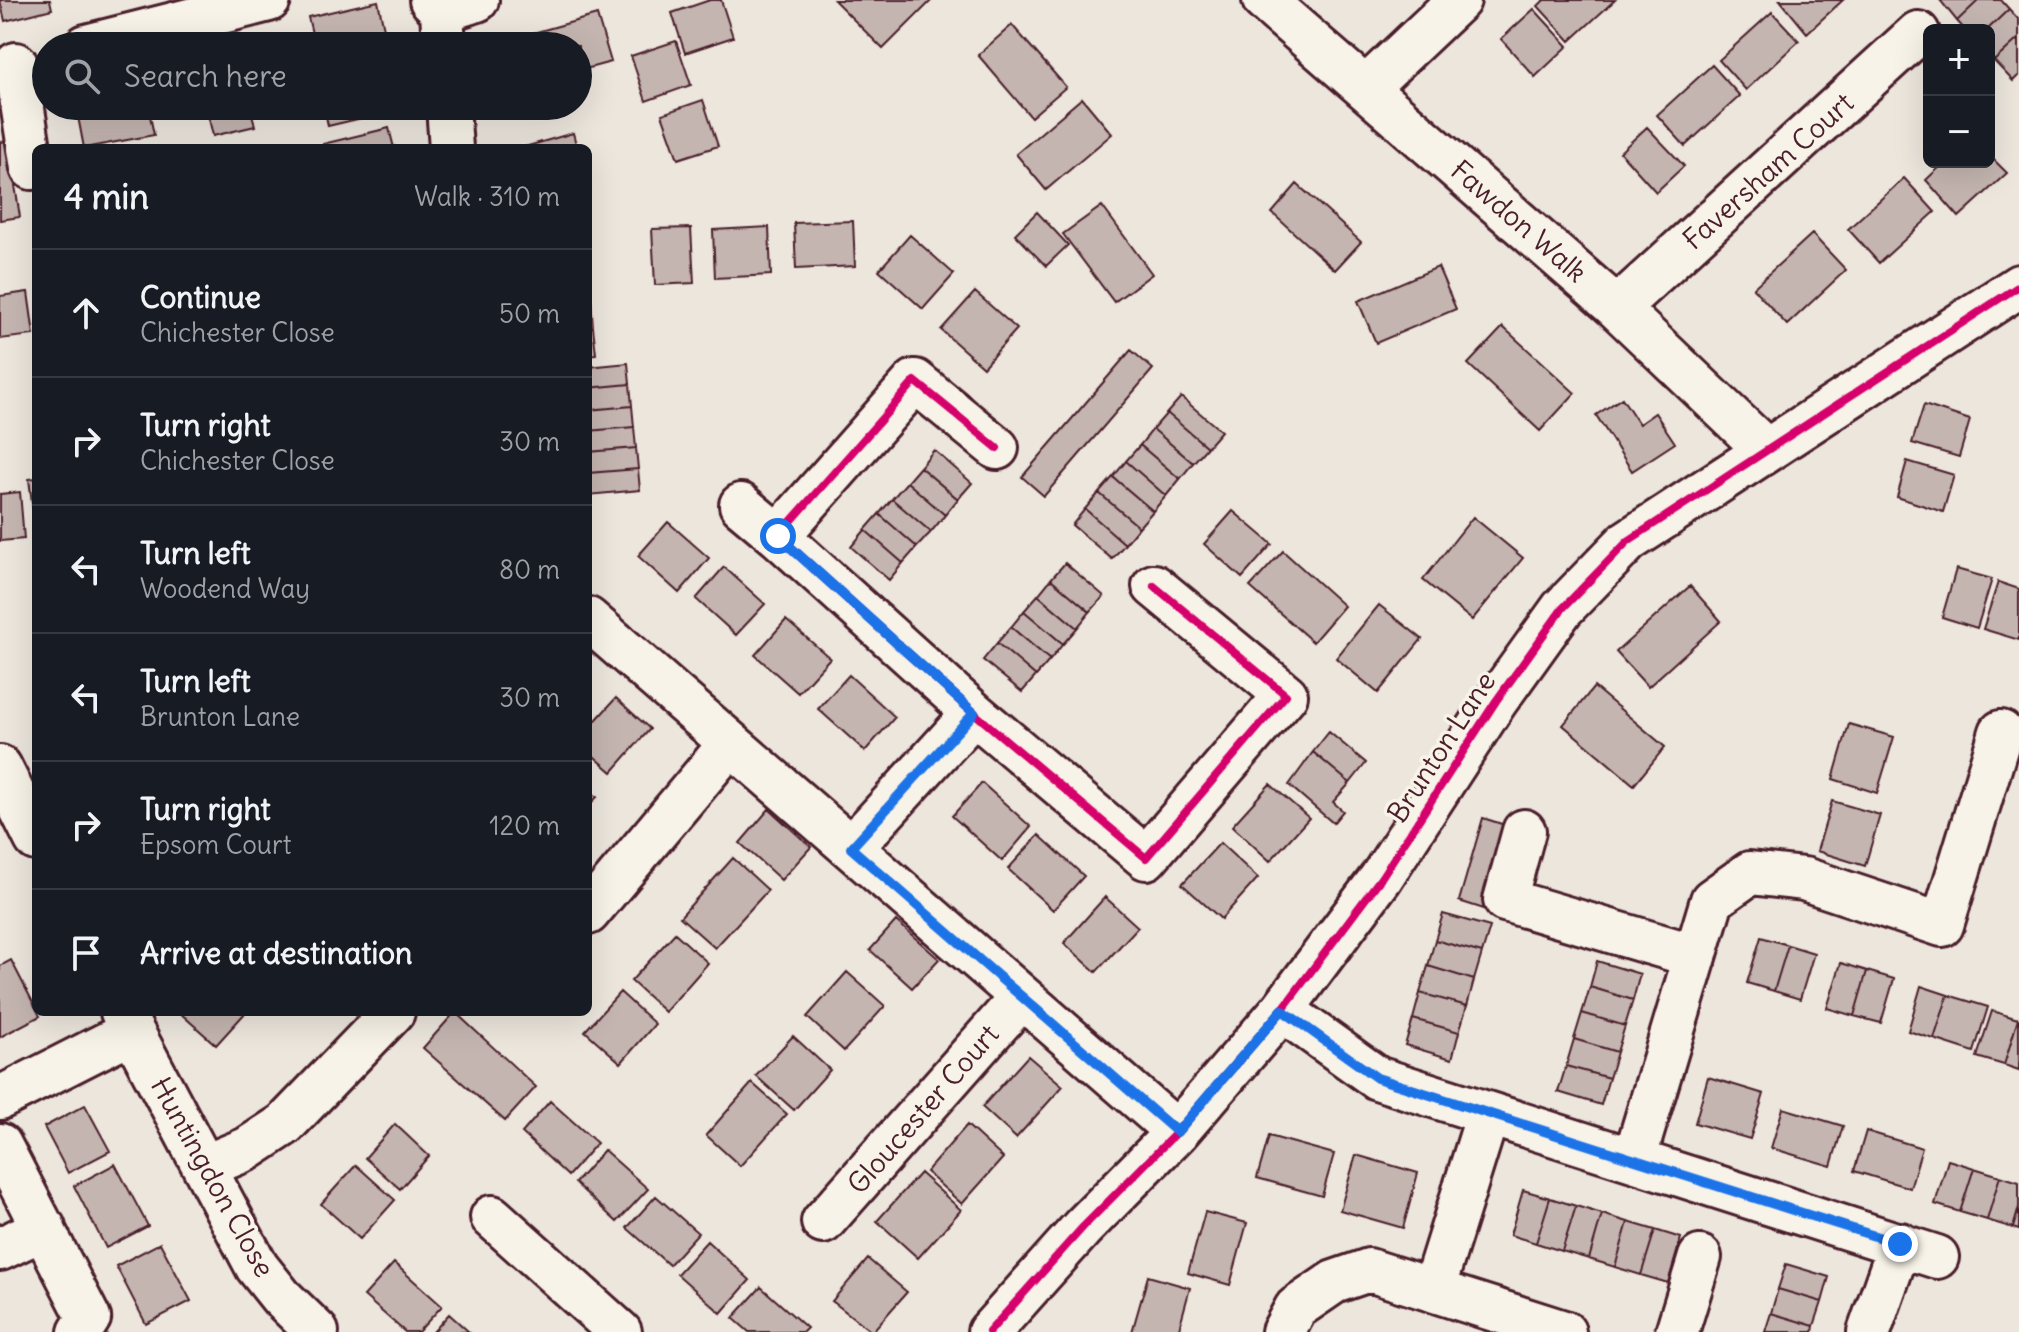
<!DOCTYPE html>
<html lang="en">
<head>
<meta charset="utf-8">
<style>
	:root { --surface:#171b24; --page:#20242c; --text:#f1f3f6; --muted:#9ea1a6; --line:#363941 }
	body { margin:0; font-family:Delius,sans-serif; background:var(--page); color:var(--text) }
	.controls { position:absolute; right:24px; top:24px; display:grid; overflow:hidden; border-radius:12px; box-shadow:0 8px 32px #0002 }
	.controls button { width:72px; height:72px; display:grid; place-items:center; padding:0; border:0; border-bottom:2px solid var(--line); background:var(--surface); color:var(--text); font:40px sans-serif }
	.stop { position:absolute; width:24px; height:24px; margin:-18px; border:6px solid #1a73e8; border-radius:50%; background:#fff }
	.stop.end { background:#1a73e8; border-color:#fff; box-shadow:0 2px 8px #0008 }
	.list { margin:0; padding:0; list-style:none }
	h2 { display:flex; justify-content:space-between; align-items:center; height:104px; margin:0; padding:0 32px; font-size:34px }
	h2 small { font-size:26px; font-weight:400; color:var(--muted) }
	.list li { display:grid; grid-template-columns:52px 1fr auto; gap:24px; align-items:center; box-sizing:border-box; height:128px; padding:0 32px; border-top:2px solid var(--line) }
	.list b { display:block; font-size:30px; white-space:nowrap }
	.list p { margin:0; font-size:26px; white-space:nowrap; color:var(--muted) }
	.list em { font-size:26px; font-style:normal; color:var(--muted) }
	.icon { flex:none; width:44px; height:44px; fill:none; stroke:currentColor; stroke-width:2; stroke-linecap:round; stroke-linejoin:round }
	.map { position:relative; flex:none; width:2019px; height:1332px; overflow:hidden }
	.search { position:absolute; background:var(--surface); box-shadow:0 8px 32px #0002; left:32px; top:32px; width:560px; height:88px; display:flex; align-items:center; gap:20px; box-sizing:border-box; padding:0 28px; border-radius:44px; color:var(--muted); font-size:30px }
	.panel { position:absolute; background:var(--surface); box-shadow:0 8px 32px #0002; left:32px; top:144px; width:560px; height:872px; border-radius:12px }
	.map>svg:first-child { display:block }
	.building { fill:#c4b5b0; stroke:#4a1f2b; stroke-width:2 }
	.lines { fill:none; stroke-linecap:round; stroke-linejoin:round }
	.minor-casing { stroke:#4a1f2b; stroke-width:48 }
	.minor { stroke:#f7f3e8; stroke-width:42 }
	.cycleway-casing { stroke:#f7f3e8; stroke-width:13 }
	.cycleway { stroke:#d6006c; stroke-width:8 }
	.route { stroke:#1a73e8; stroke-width:10 }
	.labels { text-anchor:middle; stroke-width:7; stroke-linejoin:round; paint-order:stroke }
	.street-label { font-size:28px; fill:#4a1f2b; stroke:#f7f3e8 }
</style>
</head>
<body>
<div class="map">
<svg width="2019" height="1332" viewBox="0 0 2019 1332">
	<rect width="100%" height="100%" fill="#ece6dd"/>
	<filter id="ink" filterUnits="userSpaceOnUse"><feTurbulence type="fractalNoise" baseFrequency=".0125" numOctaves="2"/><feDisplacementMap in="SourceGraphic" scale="16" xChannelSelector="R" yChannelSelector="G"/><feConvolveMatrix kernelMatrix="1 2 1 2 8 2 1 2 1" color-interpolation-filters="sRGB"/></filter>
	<g filter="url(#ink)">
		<path class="building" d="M0,0H50L52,9L5,21Z
			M710,0H721L733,37L685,53L672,13Z
			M834,0H932L883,49Z
			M1544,0H1615L1570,41L1538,6Z
			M1780,0H1843L1807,33Z
			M1940,0H1979L1957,21Z
			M1979,0H2001L2009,9L1987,30H1965L1957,21Z
			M378,1L387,43L315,46L308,17Z
			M1534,9L1568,46L1535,77L1501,39Z
			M2009,9L2019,20V38L1994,61L1989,55L1987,30Z
			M1772,12L1799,41L1746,90L1719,60Z
			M597,15L611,62L578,71V46H487Z
			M1012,25L1066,87L1031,117L978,55Z
			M2019,38V75L2013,81L1994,61Z
			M676,41L691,85L646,101L631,56Z
			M1712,65L1740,96L1685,146L1657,115Z
			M1082,98L1112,134L1046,190L1016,154Z
			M703,100L718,146L678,159L662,114Z
			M76,106H148L154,135L84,148Z
			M206,106H250L255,126L213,136Z
			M324,106H395L396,110L328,126Z
			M1647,127L1684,166L1656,192L1620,152Z
			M389,128L394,148H324L323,144Z
			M573,133L577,148H521Z
			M8,141L20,217L0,220V142Z
			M1989,155L2007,173L1959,217L1926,180L1945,162H1989Z
			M1904,178L1935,212L1879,263L1848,229Z
			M1297,184L1361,242L1335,270L1272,213Z
			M1102,206L1152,274L1114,302L1063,234Z
			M1037,212L1068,245L1046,266L1015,234Z
			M853,221L855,266L796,269L794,223Z
			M769,227L771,275L715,278L713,230Z
			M691,228L694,283L655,285L652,229Z
			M1812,234L1846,270L1787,325L1753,288Z
			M910,235L954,274L923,309L879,270Z
			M1438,267L1456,309L1376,343L1358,301Z
			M28,292L34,335L0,339V296Z
			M975,292L1017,329L983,367L941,330Z
			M591,299L593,327H588V300Z
			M588,327H593L596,354L588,355Z
			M1503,327L1575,393L1540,431L1468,364Z
			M1131,350L1153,369L1044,496L1022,477Z
			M628,363L630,384L588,388V367Z
			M630,384L632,406L588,410V388Z
			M1181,397L1221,431L1207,447L1167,413Z
			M1622,398L1639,424L1655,413L1675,443L1632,471L1596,415Z
			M1924,405L1970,420L1959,457L1912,443Z
			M632,406L634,427L588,431V410Z
			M1167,413L1207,447L1193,463L1153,429Z
			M634,427L636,448L588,452V431Z
			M1153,429L1193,463L1180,479L1140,445Z
			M1140,445L1180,479L1166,496L1126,461Z
			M636,448L638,469L588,473V452Z
			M934,450L972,483L958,499L920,467Z
			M1126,461L1166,496L1153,511L1113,477Z
			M1907,461L1954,475L1943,512L1897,497Z
			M920,467L958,499L945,515L907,482Z
			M638,469L640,490L588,495V473Z
			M1113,477L1153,511L1139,527L1099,493Z
			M36,478V534L29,479Z
			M907,482L945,515L931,532L892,499Z
			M20,492L24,539L0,541V494Z
			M1099,493L1139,527L1125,544L1085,509Z
			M892,499L931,532L917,547L879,514Z
			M1085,509L1125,544L1112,559L1072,525Z
			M1233,511L1272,544L1242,578L1204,544Z
			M879,514L917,547L903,563L865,530Z
			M1473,517L1523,558L1472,620L1423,580Z
			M668,522L709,558L679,593L638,556Z
			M865,530L903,563L889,580L851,547Z
			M1283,551L1344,606L1313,642L1250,587Z
			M1065,563L1104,596L1090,612L1051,579Z
			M724,567L765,604L736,635L696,599Z
			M1956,569L1992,579L1977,628L1942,617Z
			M1051,579L1090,612L1077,628L1038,595Z
			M1998,582L2019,589V640L1983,629Z
			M1690,586L1721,621L1648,687L1616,652Z
			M1038,595L1077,628L1063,644L1024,611Z
			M1379,605L1422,639L1378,693L1336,658Z
			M1024,611L1063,644L1050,660L1011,627Z
			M786,620L830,658L798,693L755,655Z
			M1011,627L1050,660L1036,676L997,643Z
			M997,643L1036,676L1022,692L983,660Z
			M849,675L895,717L865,751L818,709Z
			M1594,687L1665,747L1634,785L1563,725Z
			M616,698L650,729L612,772L588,751V729Z
			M1849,724L1894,737L1877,793L1833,779Z
			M1329,732L1366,763L1350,783L1313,752Z
			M1313,752L1350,783L1333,802L1343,811L1333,823L1289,785Z
			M982,783L1031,827L1002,861L952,816Z
			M1270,784L1309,818L1270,861L1232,826Z
			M588,789L597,797L588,806Z
			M1832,801L1880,815L1865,866L1817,851Z
			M769,809L811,847L781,880L740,843Z
			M1483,818L1511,827L1487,910L1459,901Z
			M1039,835L1084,876L1053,910L1008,869Z
			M1220,843L1258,878L1221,919L1182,884Z
			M733,858L768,890L715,948L680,917Z
			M1105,897L1138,927L1096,972L1064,943Z
			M1443,914L1490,927L1482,953L1435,940Z
			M896,921L939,959L912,988L870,950Z
			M675,933L708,963L665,1012L631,981Z
			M1761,937L1788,945L1774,991L1747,983Z
			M1435,940L1482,953L1474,980L1428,966Z
			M1788,945L1814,953L1800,999L1774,991Z
			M11,960L40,1016L0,1037V966Z
			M1597,961L1640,974L1633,1000L1590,987Z
			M1841,963L1867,971L1854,1016L1827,1008Z
			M1428,966L1474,980L1467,1006L1420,993Z
			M1867,971L1894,979L1881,1023L1854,1016Z
			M847,972L885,1006L844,1051L807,1017Z
			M1921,986L1948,995L1934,1039L1908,1031Z
			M1590,987L1633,1000L1625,1026L1582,1013Z
			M620,992L655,1024L621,1063L585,1031Z
			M1420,993L1467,1006L1459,1032L1413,1019Z
			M1948,995L1988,1007L1974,1052L1934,1039Z
			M1992,1011L2018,1019L2004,1065L1977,1057Z
			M179,1012H246L216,1045Z
			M455,1012L536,1087L505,1121L423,1048Z
			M1582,1013L1625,1026L1617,1052L1574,1039Z
			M1413,1019L1459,1032L1452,1059L1405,1045Z
			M2018,1019L2019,1020V1070L2004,1065Z
			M793,1036L830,1070L794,1110L756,1076Z
			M1574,1039L1617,1052L1609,1078L1566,1066Z
			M1028,1056L1063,1086L1016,1138L982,1107Z
			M1566,1066L1609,1078L1601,1105L1558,1092Z
			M1708,1077L1764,1094L1750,1139L1695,1123Z
			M752,1083L787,1114L740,1166L706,1135Z
			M550,1101L597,1143L568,1176L522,1133Z
			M85,1105L110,1151L68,1173L44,1127Z
			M1783,1108L1843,1126L1831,1166L1771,1148Z
			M395,1124L429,1156L400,1189L365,1158Z
			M967,1125L1003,1158L962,1204L926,1172Z
			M1866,1131L1922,1148L1910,1188L1854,1171Z
			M1269,1136L1334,1154L1322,1196L1257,1178Z
			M604,1150L648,1189L617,1222L575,1183Z
			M1356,1155L1418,1173L1403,1228L1340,1210Z
			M1948,1160L1974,1168L1960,1212L1935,1204Z
			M115,1164L148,1226L106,1248L74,1186Z
			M356,1165L395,1200L360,1239L321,1204Z
			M1974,1168L2000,1176L1987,1220L1960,1212Z
			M920,1173L961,1210L918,1258L877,1221Z
			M2000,1176L2019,1182V1207L2013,1228L1987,1220Z
			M1523,1190L1550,1198L1536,1243L1510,1235Z
			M656,1196L698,1233L669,1265L627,1228Z
			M1550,1198L1576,1206L1562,1251L1536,1243Z
			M1576,1206L1602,1214L1589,1259L1562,1251Z
			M2019,1207V1230L2013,1228Z
			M1205,1212L1247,1223L1230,1285L1188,1273Z
			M1602,1214L1628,1222L1615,1267L1589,1259Z
			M1628,1222L1655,1230L1641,1275L1615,1267Z
			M1655,1230L1681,1238L1668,1283L1641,1275Z
			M707,1241L750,1280L721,1313L677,1274Z
			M160,1243L191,1301L146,1324L116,1266Z
			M868,1259L907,1292L872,1332L832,1301Z
			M394,1263L442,1306L418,1332H405L364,1296Z
			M1786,1264L1829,1277L1822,1302L1778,1289Z
			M1148,1276L1190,1288L1178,1332H1132Z
			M761,1287L807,1328L803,1332H749L733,1318Z
			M1778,1289L1822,1302L1814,1326L1771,1313Z
			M1771,1313L1814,1326L1813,1332H1765Z
			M449,1314L469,1332H433Z"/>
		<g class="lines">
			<g class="minor-casing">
				<path id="minor" d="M431,0L442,11L444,46
					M1264,0L1617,308L1766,450
					M442,11L477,0
					M86,46L269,0
					M16,64L32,168
					M1367,87L1459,0
					M448,106L451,148
					M1617,308L1918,33
					M997,448L915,381L778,536L974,713L1146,858L1286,695L1154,586
					M741,505L778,536
					M588,619L1177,1132
					M0,767L36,839
					M1524,831L1505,900L1695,956
					M851,848L974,713
					M588,913L730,744
					M1282,1010L1377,1078L1937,1257
					M122,1012L257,1267L281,1297L317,1332
					M0,1098L132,1031
					M0,1145L89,1318L80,1332
					M1634,1160L1712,900L1750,873L1804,879L1942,925L2001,732
					M206,1166L247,1149L285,1124L393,1012
					M492,1217L620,1332
					M823,1222L1022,997
					M0,1249L44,1228
					M1433,1290L1488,1114
					M989,1332L1083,1227L1177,1132L1282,1010L1381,878L1496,701L1562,609L1628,541L2019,286
					M1283,1332L1296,1308L1334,1282L1369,1270L1564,1332
					M1677,1332L1700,1257
					M1869,1332L1900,1244"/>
			</g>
			<use href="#minor" class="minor"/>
			<g class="cycleway-casing">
				<path id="cycleway" d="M997,448L915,381L778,536L974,713L1146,858L1286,695L1154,586
					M989,1332L1083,1227L1177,1132L1282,1010L1381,878L1496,701L1562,609L1628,541L2019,286"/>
			</g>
			<use href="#cycleway" class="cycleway"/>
		</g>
	</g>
	<g class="lines" filter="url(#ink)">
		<path class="route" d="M778,536L974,713L851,848L1177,1132L1282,1010L1377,1078L1900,1244"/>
	</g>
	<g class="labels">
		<g class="street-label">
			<text transform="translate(1768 171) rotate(-42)" y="10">Faversham Court</text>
			<text transform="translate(1519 221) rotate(41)" y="10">Fawdon Walk</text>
			<text transform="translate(1441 747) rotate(-57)" y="10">Brunton Lane</text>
			<text transform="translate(923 1109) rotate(-49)" y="10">Gloucester Court</text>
			<text transform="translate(213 1177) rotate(61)" y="10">Huntingdon Close</text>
		</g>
	</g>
</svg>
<div class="controls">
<button>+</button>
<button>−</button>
</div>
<div class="stop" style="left:778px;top:536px"></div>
<div class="stop end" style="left:1900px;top:1244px"></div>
<div class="search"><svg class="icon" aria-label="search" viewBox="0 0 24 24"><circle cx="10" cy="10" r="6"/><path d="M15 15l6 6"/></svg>Search here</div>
<section class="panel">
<h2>4 min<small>Walk · 310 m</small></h2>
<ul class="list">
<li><svg class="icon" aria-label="ahead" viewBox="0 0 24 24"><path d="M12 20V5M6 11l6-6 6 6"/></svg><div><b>Continue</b><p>Chichester Close</p></div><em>50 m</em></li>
<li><svg class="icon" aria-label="right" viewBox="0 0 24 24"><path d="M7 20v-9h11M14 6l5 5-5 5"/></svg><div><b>Turn right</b><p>Chichester Close</p></div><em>30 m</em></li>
<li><svg class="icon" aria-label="left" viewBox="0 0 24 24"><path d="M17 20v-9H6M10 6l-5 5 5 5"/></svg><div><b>Turn left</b><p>Woodend Way</p></div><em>80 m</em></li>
<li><svg class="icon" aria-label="left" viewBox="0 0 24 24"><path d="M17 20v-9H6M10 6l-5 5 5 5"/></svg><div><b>Turn left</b><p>Brunton Lane</p></div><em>30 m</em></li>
<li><svg class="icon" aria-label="right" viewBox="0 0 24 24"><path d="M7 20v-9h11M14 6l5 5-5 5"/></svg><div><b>Turn right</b><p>Epsom Court</p></div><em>120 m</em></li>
<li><svg class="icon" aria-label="arrive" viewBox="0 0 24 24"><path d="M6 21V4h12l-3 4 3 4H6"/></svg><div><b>Arrive at destination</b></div></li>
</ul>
</section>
</div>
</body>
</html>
